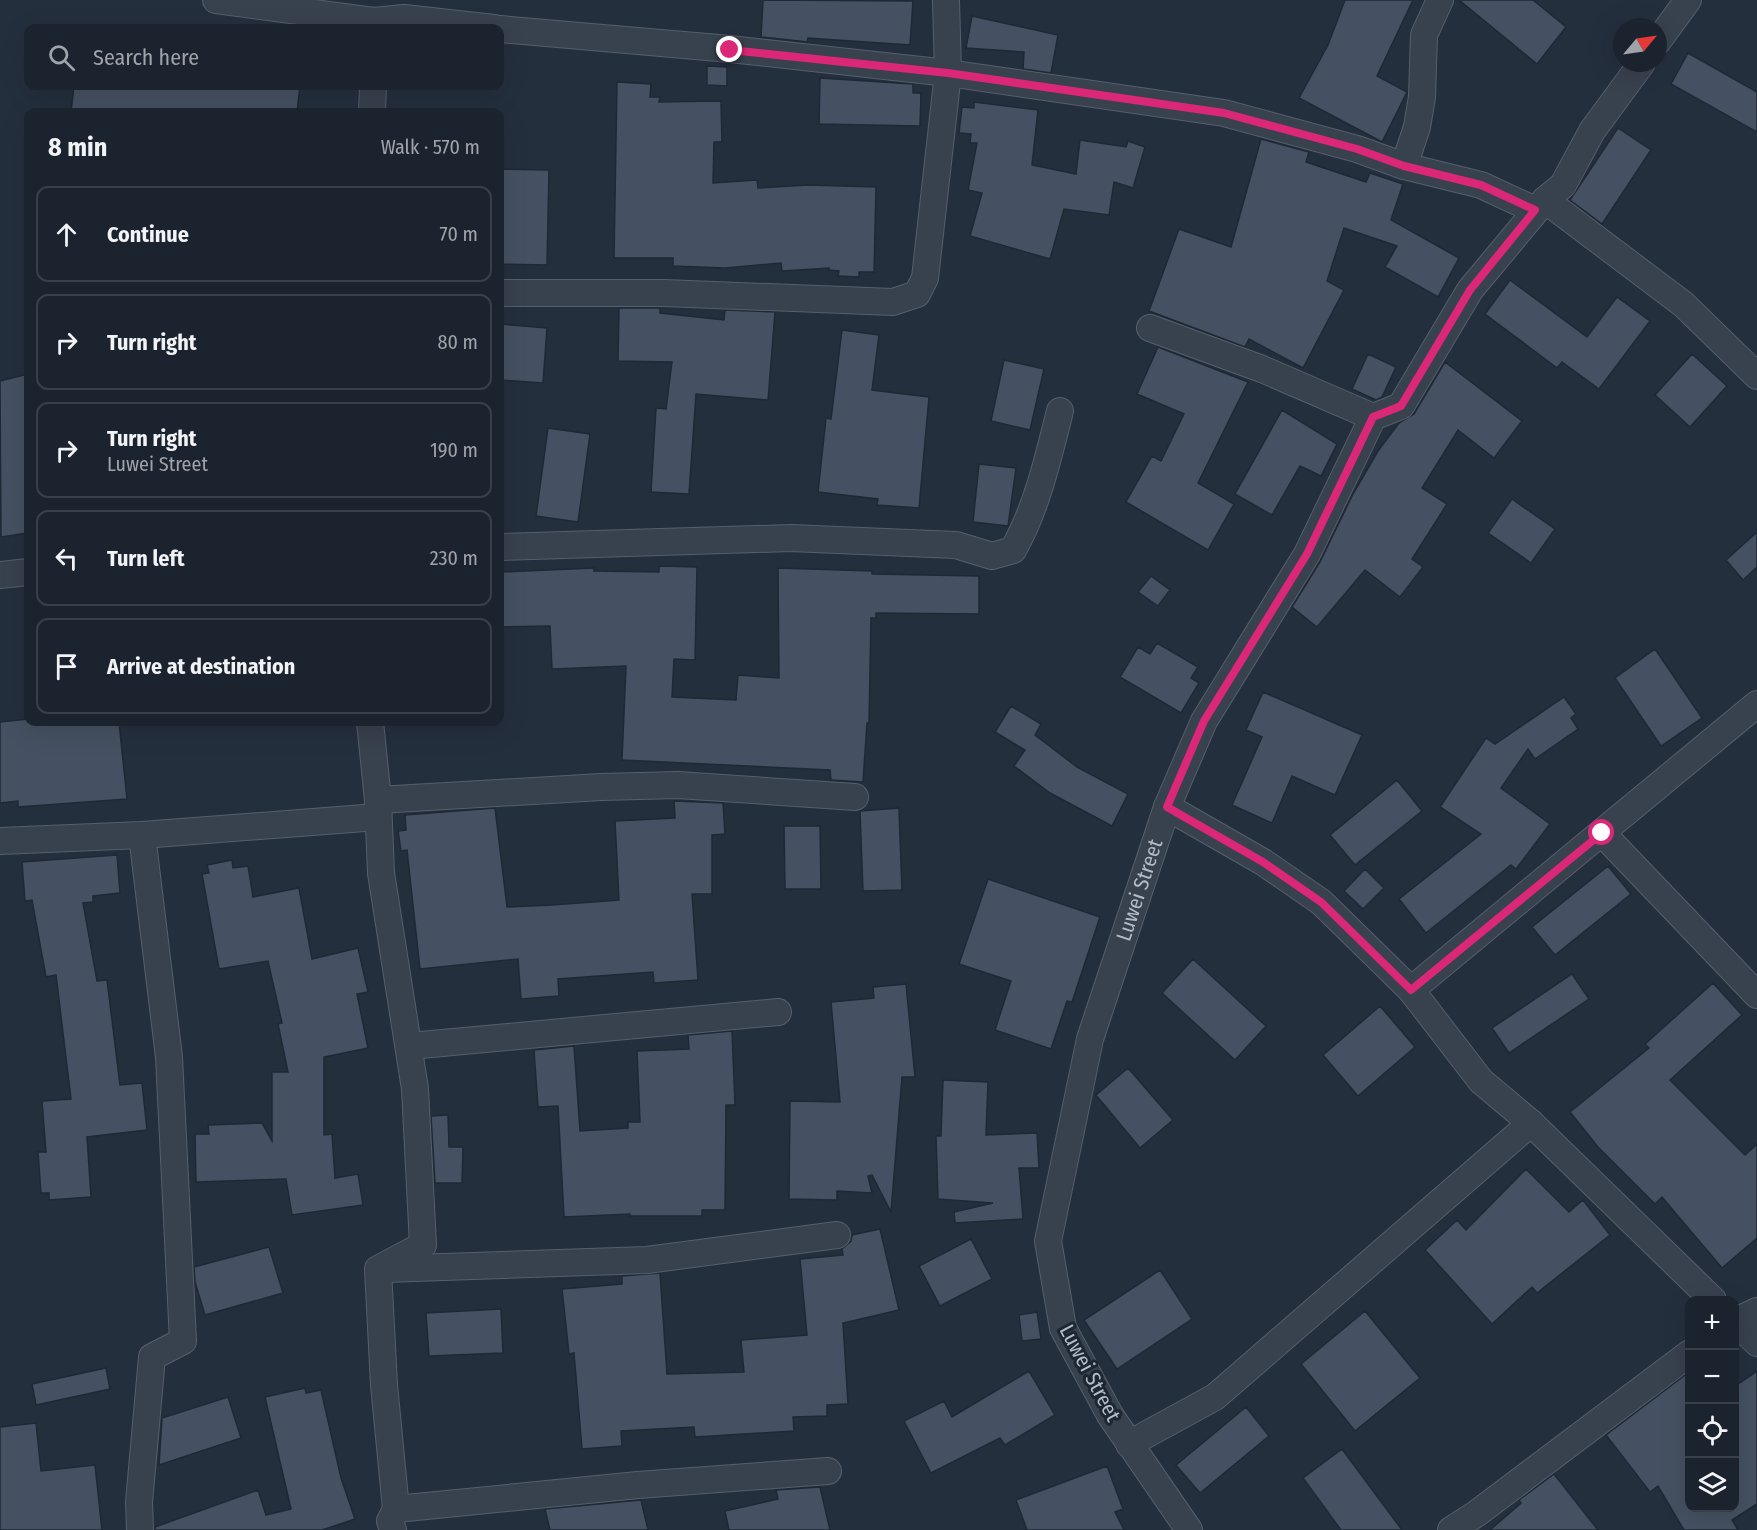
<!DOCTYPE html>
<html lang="en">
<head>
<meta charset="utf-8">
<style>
	:root { --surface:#1b232e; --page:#242b36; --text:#f1f3f6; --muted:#a0a4aa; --line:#39404a }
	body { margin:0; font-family:"Fira Sans Condensed",sans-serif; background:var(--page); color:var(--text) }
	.controls { position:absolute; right:18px; bottom:18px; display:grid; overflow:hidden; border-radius:12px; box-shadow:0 6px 24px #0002 }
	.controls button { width:54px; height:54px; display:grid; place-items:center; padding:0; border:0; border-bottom:2px solid var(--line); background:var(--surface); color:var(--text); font:30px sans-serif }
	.compass { position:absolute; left:1613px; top:18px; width:54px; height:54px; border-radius:50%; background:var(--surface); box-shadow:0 6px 24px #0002; rotate:61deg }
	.stop { position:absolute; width:18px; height:18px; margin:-14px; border:4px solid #db2777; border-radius:50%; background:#fff }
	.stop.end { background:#db2777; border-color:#fff; box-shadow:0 2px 6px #0008 }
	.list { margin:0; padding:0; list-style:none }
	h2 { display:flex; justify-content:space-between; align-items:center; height:78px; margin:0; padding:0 24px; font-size:26px }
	h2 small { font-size:20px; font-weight:400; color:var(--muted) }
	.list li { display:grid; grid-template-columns:39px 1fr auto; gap:18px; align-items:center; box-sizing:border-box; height:96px; margin:0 12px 12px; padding:0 12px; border:2px solid var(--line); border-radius:12px }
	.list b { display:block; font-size:22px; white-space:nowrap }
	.list p { margin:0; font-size:20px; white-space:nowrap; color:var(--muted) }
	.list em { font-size:20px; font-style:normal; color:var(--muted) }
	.icon { flex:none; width:33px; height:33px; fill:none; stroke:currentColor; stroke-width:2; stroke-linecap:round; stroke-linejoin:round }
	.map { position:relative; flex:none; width:1757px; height:1530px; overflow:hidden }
	.search { position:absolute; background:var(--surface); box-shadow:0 6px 24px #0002; left:24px; top:24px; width:480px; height:66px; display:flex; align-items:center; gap:15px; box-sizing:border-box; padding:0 21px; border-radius:12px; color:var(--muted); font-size:22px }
	.panel { position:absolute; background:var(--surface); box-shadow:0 6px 24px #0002; left:24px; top:108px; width:480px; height:618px; border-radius:12px }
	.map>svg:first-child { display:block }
	.building { fill:#455162; stroke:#1f2835; stroke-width:1.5 }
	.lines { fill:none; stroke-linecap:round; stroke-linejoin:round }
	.street-casing { stroke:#565f6c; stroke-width:28 }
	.street { stroke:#38414e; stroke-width:26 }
	.route { stroke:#db2777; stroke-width:8 }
	.labels { text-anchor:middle; stroke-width:6; stroke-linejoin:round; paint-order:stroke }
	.street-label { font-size:21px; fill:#b4bcc9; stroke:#1d2633 }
</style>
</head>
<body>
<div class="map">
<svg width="1757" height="1530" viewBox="0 0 1757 1530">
	<rect width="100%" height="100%" fill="#242f3e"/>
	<path class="building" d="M763,0L913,1L910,45L808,38L807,42L799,41L761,37Z
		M1345,0H1413L1377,76L1407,92L1382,142L1299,98L1328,45Z
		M1459,0H1533L1566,27L1537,64Z
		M972,16L1058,35L1051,73L1023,69L1024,52L966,48Z
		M1688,53L1757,92V132L1671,84Z
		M707,66L727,67V86L707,85Z
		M820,78L913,84V93H921L920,126L819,124Z
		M617,82L651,84L650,97H660L659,102L721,101L722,142H714L713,183L757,180L758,188L808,185L876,187L874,272H859V277L838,276L839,271L829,270V268L782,271L781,263L725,268L673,266V258H614Z
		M74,86H300L297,112H71Z
		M974,102L1038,110L1032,165L1076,174L1080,140L1126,147L1128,141L1145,147L1133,188L1114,182L1109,215L1064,209L1050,259L970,236L982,193L968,190L977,143H970L971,134L959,133L962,107L974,108Z
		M1618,128L1651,150L1602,224L1570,200Z
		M1261,139L1309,152L1306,162L1366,182L1370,173L1403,184L1391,220L1459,258L1438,297L1385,267L1397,246L1344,228L1327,281L1344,290L1303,368L1249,339L1245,347L1149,311L1179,229L1231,247Z
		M502,169L549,170L547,265L500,264Z
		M1510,280L1587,337L1617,297L1650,321L1599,389L1562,362L1557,368L1485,314Z
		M619,308H660V313L724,320L725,310L775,312L768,400L696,394L689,494L651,492L656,408L666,409L672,362L618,361Z
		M500,324L547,328L543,383L500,380Z
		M842,330L879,335L872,390L929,397L919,508L877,505L878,499L818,492L826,418L831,419Z
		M1158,347L1248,382L1198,483L1234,504L1208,550L1126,502L1152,456L1161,461L1184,414L1137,394Z
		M1368,354L1396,367L1382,397L1376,400L1352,389Z
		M1692,354L1727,386L1690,427L1655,395Z
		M1004,360L1044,369L1030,430L991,421Z
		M1445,362L1522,421L1494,458L1458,430L1422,488L1447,504L1412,559L1423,567L1400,597L1365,570L1317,627L1292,607L1320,562L1353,494L1378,451L1399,423L1414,414Z
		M28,374V533L1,537L0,381Z
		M1282,410L1337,444L1321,476L1300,466L1272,515L1235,494Z
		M548,428L590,434L578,522L536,516Z
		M979,464L1016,468L1008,526L973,522Z
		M1512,499L1555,529L1531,563L1488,533Z
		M1757,532V567L1743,580L1726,560Z
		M659,566L697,567L695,660L674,659L672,697L736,700L738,675L779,678L778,568L872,571V574L979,576V614L876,613V618H871L869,723H867L863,782L831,780L830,770L622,760L626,666L552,669L550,626L500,627V572L594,568V571L659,572Z
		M1151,576L1170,590L1158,606L1138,592Z
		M1157,643L1198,667L1191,678L1199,683L1181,713L1120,677L1138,647L1150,654Z
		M1655,649L1702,718L1661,746L1615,678Z
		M1263,692L1362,735L1335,795L1292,776L1272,823L1232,805L1262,737L1246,730Z
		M1564,697L1576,714L1571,718L1578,729L1535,759L1528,749L1501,788L1550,824L1516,869L1511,865L1426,933L1399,899L1481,834L1440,807L1486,738L1495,744Z
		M1011,706L1041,724L1035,735L1077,767L1128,794L1112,826L1050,793L1014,766L1025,750L995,732Z
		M28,719V722H119L127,799L18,807V801L0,803V722Z
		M1397,780L1422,811L1355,865L1330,835Z
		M674,801L723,803L725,834L712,835V894H692L698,980L654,983L653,972L558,979L559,996L521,999L518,959L420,969L407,850L401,851L398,831L406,830L405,815L495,808L507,907L552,905L619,900L615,821L675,818Z
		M899,808L902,890L863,891L860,811Z
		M784,826H820L821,889H785Z
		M117,855L120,893L93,896V902L83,903L97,981L107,980L120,1085L142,1083L147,1130L87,1137L91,1197L49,1200V1193H41L38,1152H46L42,1101L71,1099L56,975L46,977L32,900L25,901L22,862Z
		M232,860L233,868L248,866L253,897L299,888L312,959L358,948L368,992L357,994L368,1048L324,1057V1135L332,1134L335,1178L358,1174L363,1205L292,1215L286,1179L196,1182L195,1134H209L208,1125L262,1123L272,1141V1072H288L278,1024L282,1023L268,961L219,969L202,874L209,873L207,865Z
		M1608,866L1631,894L1555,955L1532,927Z
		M1365,869L1384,888L1363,909L1344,891Z
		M988,879L1100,917L1072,1002L1067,1001L1051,1049L995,1030L1011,981L959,964Z
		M1193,959L1266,1026L1235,1060L1162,993Z
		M1572,974L1589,999L1509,1053L1492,1028Z
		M1713,983L1742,1015L1670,1080L1745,1155L1757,1144V1238L1722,1268L1662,1197L1655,1204L1598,1147L1570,1112L1649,1048L1645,1044Z
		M906,984L915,1077H902L891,1212L872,1175L868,1176L872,1193L837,1191V1200L789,1199L790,1101L840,1102L831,1002L874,998L873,987Z
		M1380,1006L1415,1047L1358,1096L1323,1055Z
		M732,1031L735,1105H726L725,1210H702V1216H630V1214L564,1217L558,1106L538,1107L534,1050L574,1046L580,1131L628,1128V1122H640L637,1051L689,1049L688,1035Z
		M1128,1068L1173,1120L1140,1148L1096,1095Z
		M943,1080L988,1082L986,1135L1037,1133L1039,1168H1019L1023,1219L955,1223L954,1212L993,1203L938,1199L936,1136H941Z
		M448,1115L449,1147H463L462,1183H435L431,1116Z
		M1526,1169L1569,1212L1583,1200L1610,1235L1537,1293L1532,1287L1492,1324L1425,1250L1457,1220L1466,1230Z
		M880,1229L899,1310L843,1323L848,1404L827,1405V1416L793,1417L794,1431L695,1437L694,1427L621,1431L622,1446L582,1449L574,1353L569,1354L562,1289L622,1284V1276L660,1273L667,1374L744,1372L741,1340L807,1335L800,1259L843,1255L842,1249L851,1241L852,1235Z
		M971,1239L992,1279L940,1306L919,1266Z
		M269,1247L283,1293L205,1315L195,1282L194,1267Z
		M1160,1270L1192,1319L1117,1369L1084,1320Z
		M501,1309L503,1353L429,1356L426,1313Z
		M1365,1311L1420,1378L1355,1431L1301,1364Z
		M1037,1312L1041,1339L1022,1341L1019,1315Z
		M106,1368L110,1389L36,1405L32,1384Z
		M1029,1371L1055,1415L1005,1445L1000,1438L931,1473L904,1421L944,1401L952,1417Z
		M1757,1371V1504L1732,1520L1738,1530H1684L1658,1486L1650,1492L1606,1435L1689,1372V1508H1734V1387Z
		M305,1388L306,1393L321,1390L341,1478L355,1519L322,1530H155V1527L258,1490L266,1515L291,1509L265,1397Z
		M228,1397L241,1438L159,1465L162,1418Z
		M1246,1407L1269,1436L1200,1493L1176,1465Z
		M36,1423L41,1471L95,1465L102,1530H0V1427Z
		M1342,1449L1402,1530H1341L1303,1478Z
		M1107,1466L1123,1509L1115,1512L1124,1530H1027L1016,1500Z
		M1554,1474L1598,1530H1490L1521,1503L1519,1500Z
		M820,1487L830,1530H729L725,1511L778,1499L776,1490Z
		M641,1500L648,1530H550L545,1509Z"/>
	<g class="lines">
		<g class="street-casing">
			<g id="street">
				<path d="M216,0L374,21L404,18L494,28"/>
				<path d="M500,29L730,49L948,73L1224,113L1357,149L1404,166L1481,185L1535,210"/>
				<path d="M1658,41L1688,0"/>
				<path d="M1642,63L1592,131L1563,185L1545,200L1683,304L1757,376"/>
				<path d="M372,112L373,86"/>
				<path d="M1404,166L1417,127L1422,97L1424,35L1440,0"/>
				<path d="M500,293H664L893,302L917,294L925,278L948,73L946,0"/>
				<path d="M1150,328L1262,369L1373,417"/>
				<path d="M500,547L791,538L956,545L992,556L1013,550C1037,508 1048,458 1060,411"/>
				<path d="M0,575L28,572"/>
				<path d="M370,722L378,800L381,873L415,1089L423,1245L378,1269L384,1385L396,1509L390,1521L393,1530"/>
				<path d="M378,800L601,787L678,785L855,797"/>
				<path d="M1167,807L1263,862L1321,902L1411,990L1481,1081L1531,1123L1713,1300"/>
				<path d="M1602,833L1757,995"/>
				<path d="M0,841L142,835L378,817"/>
				<path d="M1411,990L1757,704"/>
				<path d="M410,1046L778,1012"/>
				<path d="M385,1269L647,1260L837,1235"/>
				<path d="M1734,1321L1757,1343"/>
				<path d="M1734,1322L1757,1311"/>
				<path d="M1129,1444L1215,1397L1531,1123"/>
				<path d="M396,1509L638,1485L828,1471"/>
				<path d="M140,1530L139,1502L152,1357L183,1341L169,1057L142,835"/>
				<path id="s1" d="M1189,1530L1110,1415L1063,1328L1048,1241L1090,1039L1167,807L1204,721L1307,554L1373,417L1401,406L1470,290L1545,200"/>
				<path d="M1451,1530L1476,1514L1690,1353"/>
			</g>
		</g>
		<use href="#street" class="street"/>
	</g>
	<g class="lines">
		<path class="route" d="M730,50L948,73L1224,113L1357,149L1404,166L1481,185L1535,210L1470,290L1401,406L1373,417L1307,554L1204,721L1167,807L1263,862L1321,902L1411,990L1602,833"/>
	</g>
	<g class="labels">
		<g class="street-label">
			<text dy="7" stroke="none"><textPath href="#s1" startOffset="690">Luwei Street</textPath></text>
			<text transform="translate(1090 1373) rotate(62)" y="7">Luwei Street</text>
		</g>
	</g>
</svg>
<div class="controls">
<button>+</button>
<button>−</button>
<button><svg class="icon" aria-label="locate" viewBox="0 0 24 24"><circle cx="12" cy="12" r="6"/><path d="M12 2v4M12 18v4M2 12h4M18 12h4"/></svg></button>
<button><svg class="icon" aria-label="layers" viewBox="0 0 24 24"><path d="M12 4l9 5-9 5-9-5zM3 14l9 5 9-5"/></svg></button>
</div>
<svg class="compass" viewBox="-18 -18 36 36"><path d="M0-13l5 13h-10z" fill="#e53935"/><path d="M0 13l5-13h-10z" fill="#a0a4aa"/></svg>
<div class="stop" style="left:1602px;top:833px"></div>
<div class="stop end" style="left:730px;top:50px"></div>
<div class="search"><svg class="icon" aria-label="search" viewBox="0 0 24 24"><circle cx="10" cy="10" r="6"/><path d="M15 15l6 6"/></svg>Search here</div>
<section class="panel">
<h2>8 min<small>Walk · 570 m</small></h2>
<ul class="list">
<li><svg class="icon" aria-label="ahead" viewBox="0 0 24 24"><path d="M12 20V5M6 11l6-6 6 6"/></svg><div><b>Continue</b></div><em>70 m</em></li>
<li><svg class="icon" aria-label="right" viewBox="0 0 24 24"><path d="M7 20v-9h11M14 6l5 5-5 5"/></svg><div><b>Turn right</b></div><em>80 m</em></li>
<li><svg class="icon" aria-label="right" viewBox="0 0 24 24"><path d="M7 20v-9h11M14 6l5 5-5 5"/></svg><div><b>Turn right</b><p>Luwei Street</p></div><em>190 m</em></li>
<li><svg class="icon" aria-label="left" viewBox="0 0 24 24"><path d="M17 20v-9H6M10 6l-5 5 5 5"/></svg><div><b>Turn left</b></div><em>230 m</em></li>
<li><svg class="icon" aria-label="arrive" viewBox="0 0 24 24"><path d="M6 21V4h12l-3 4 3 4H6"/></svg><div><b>Arrive at destination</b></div></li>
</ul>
</section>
</div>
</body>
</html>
